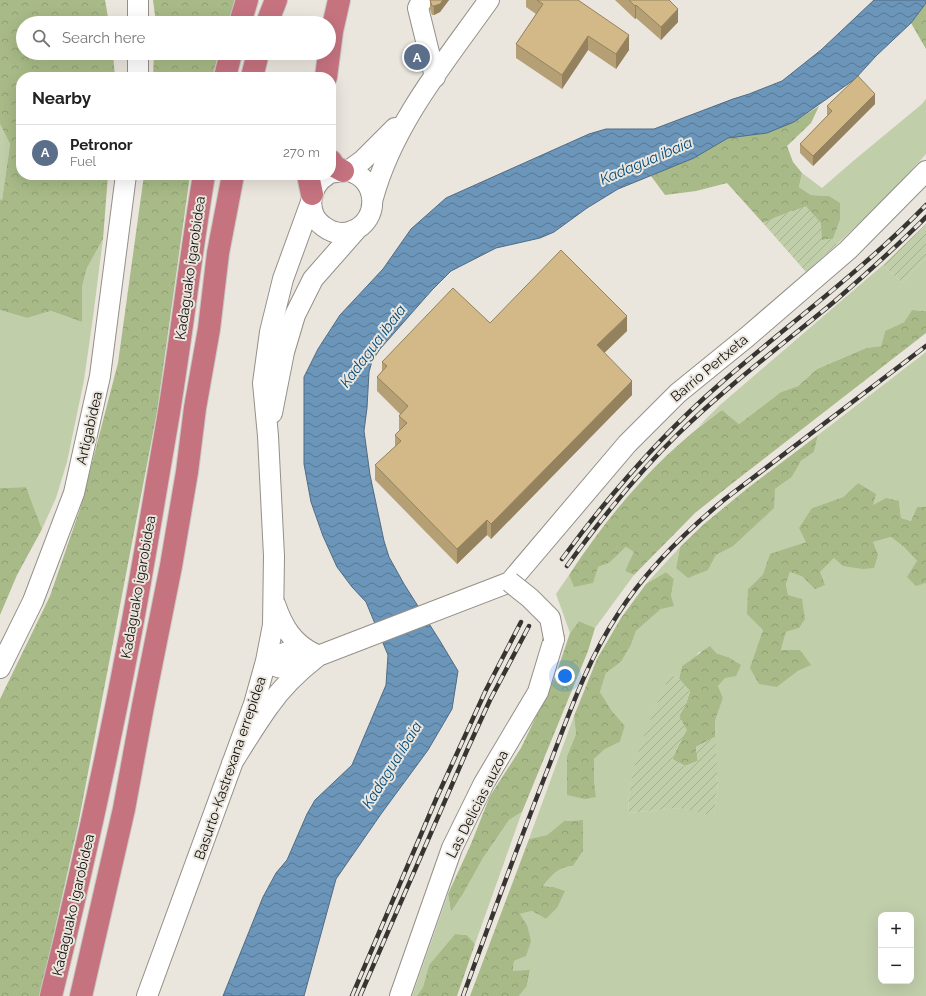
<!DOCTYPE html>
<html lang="en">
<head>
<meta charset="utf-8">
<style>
	:root { --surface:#fff; --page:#f2f2f2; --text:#222; --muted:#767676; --line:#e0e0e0; --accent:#0f766e }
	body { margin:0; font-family:Raleway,sans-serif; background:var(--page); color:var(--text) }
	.controls { position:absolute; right:12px; bottom:12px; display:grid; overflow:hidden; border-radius:8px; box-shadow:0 4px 16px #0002 }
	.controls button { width:36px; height:36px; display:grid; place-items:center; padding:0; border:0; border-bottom:1px solid var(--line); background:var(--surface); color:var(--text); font:20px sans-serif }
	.you { position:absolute; left:565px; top:676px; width:14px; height:14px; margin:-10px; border:3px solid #fff; border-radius:50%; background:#1a73e8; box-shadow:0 0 0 6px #1a73e833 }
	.badge { display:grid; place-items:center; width:26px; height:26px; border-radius:50%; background:var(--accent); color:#fff; font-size:13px; font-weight:700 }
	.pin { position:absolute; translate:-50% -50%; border:2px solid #fff; box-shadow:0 1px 4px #0006 }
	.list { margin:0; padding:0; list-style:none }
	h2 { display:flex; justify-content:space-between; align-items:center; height:52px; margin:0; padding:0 16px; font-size:17px }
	h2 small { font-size:13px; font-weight:400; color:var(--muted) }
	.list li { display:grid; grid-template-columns:26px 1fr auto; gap:12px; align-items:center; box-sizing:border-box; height:56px; padding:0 16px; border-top:1px solid var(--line) }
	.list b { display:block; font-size:15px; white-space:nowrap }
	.list p { margin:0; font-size:13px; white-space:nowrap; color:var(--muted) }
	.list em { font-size:13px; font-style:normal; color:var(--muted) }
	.icon { flex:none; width:22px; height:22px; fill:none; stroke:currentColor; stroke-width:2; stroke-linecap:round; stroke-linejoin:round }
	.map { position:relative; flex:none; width:926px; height:996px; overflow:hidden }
	.search { position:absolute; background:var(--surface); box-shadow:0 4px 16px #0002; left:16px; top:16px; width:320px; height:44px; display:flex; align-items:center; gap:10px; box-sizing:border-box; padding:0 14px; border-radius:22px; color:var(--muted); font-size:15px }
	.panel { position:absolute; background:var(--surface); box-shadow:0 4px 16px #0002; left:16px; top:72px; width:320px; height:108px; border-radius:16px }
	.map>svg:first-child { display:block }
	.green { fill:#c1ceaa; fill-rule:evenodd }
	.forest { fill:url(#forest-crowns) }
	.garden { fill:url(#garden-furrows) }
	.water { fill:url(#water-waves); stroke:#506c85 }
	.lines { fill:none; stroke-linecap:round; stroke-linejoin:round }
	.minor-casing { stroke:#949088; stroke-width:22 }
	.highway-casing { stroke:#c6c5c4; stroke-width:24 }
	.minor { stroke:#fff; stroke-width:20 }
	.highway { stroke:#c5737f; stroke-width:22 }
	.rail-casing { stroke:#373531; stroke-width:4.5 }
	.rail { stroke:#eae5dd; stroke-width:3; stroke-dasharray:9; stroke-linecap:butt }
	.minor-bridge-casing { stroke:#949088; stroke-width:22; stroke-linecap:butt }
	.minor-bridge { stroke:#fff; stroke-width:20 }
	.wall { fill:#b59f75 }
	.shaded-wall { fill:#94825f }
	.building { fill:#d3b988; stroke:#94825f }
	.labels { text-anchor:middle; stroke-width:4; stroke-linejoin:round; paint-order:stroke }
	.street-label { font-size:14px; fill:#100e0b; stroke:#eae5dd }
	.water-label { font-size:15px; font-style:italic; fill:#024b7b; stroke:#eae5dd }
</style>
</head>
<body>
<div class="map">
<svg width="926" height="996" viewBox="0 0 926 996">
	<defs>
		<pattern id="forest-crowns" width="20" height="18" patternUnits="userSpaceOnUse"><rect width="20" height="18" fill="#a8ba87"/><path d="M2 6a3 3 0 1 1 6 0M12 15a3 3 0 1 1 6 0" fill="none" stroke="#909f73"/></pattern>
		<pattern id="garden-furrows" width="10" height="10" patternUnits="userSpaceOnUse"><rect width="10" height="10" fill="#c1ceaa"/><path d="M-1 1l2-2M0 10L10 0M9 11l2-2" fill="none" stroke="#a5b091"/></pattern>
		<pattern id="water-waves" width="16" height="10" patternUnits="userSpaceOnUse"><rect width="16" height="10" fill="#6b95b9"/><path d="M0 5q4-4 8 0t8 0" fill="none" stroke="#577895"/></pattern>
	</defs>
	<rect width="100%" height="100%" fill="#eae5dd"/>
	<path class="green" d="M926,99V154L885,199L837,244L833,239L840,220L829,196L811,195L799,187L802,173L822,188L852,162L922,104Z
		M0,124L10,144L2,200L0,199Z
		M103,239L93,317L84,380L67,462L56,498L42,529L26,487L0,488V310L27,318L51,311L82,322V287L87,268Z
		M926,258V311L912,310L904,322L885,331L881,346L866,348L817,369L798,386L781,392L739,424L722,410L698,427L720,405L883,265L902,283Z
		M926,352V507H917L911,521L901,518L899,501L873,505L858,483L843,497L812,508L806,542L770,555L763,574L748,589L763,630L759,645L777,687L798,671L810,665L781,650L786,632L799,628L788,596L786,584L790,572L803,577L820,572L834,558L873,542L891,537L904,547L917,561L916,585L926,583V996H519L527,986L530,971L513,972L514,961L526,956L527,925L520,914L532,911L546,919L557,908L553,887L543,886C551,876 559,866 573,866L583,851V820L564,821L547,835L529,839L574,716L576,734L567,756V772L596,797L594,779V759L605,749L620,742L625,726L612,711L600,692L606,673L621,662L631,645L636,631L661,609L671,596L674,579L666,572L646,584L680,547L676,568L708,570L716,555L732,547L775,489L792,477L801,461L814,452L818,435ZM699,652L716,653L728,657L724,678L718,686L723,698L715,721V754L718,783L714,815L678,808L629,813C625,770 654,714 670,674L679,679L682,666L693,660ZM881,915H911V981H881Z
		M626,547L635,552L625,571L634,575L595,628L579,621L570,633L556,594L569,575L574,586L598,567L609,563Z
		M522,812L475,944L467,935L455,934L429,965L423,987L417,996H412L448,894L451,912L463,894L483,858L509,820Z"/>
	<path class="forest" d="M0,0H105L109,23H23V53H113L115,77H21V175H108L103,239L87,268L82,287V322L51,311L27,318L0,310V199L2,200L10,144L0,124Z
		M153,0H235L228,23H156Z
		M926,3V49L911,23Z
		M154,53H219L212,77H153Z
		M819,106L811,123L787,146L793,162L802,173L799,187L811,195L829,196L840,203V220L833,239L822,240L792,211L763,223L727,183L696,191L665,195L651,176L670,167L694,158L728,138L767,133L794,122Z
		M144,175H190L157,412L78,825L40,996H0V699L50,596L80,509L118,363Z
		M912,310L926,311V333L734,482L695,513L634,575L625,571L634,552L626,547L609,563L598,567L593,583L574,587L569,575C611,511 659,455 722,410L739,424L781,392L798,386L817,369L866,348L881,346L885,331L904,322Z
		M818,435L814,452L801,461L792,477L775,489L774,508L732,547L716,555L708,570L688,578L676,568L680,547L704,524L749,487Z
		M858,483L876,494L873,505L886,498L899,501L901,518L911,521L917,507H926V583L916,586L907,577L917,561L904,547L891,537L873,542L878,555L874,568L863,569L843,566L834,558L820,572L825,585L815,589L803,577L790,572L786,584L788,595L802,599L805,619L799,628L786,632L781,650H800L811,665L798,671L777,687L759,684L750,668L763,630L747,614L748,589L763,574L770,554L806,542L799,528L812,508L843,497Z
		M26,487L42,529L17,575L0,615V488Z
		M666,572L674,579L671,596L674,606L661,609L636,631L631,645L621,662L606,673L600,692L612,711L625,726L620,742L605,749L594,759V779L596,797L585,799L567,795V756L576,734L574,716L597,659L621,618L646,584Z
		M579,621L595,628L588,651L522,812L509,820L483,858L463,894L451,912L448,894L471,844L490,796L521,748L555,677L570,633Z
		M710,646L716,653L728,657L741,665L736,676L725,678L718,686L723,698L715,721V737L696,747L698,761L685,766L672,759L686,730L679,716L686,704L690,691L679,679L682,666C692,660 700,652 710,646Z
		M583,820V851L573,866C559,866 551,876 543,886L553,887L565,891L557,908L546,919L532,911L520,914L527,925L531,941L526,956L514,961L513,971L530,970L527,986L519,996H470L529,839L547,835L564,821Z
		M455,934L467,935L475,944L457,996H417L423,987L429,965Z"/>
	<path class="garden" d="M806,206L821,223L822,240L833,239L837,244L806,272L763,223L776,217Z
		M926,224V258L902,283L883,265Z
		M670,674L679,679L690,691L686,704L679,716L687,730L679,744L672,759L685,766L698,761L696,747L715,737L718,783L714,816L678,808L629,813C625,770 653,714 670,674Z"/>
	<path class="water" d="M874,0H926V3L911,23L876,56L855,79L794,122L767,133L728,138L694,158L618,189L587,208L554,232L540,238L496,248L451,271L432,290L380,349L372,361L369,372L367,408L364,431L370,475L384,541L389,557L404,584L440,641L458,671L452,709L428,750L381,814L336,879L304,996H223L263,897L276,873L287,860L307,814L315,800L352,765L386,685L388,655L366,602L352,587L337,567L323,536L311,502L304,464V377L318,349L340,315L383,269L411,229L446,198L589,134L606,129H654L733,99L749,94L782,81L821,50Z"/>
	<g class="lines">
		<g class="minor-casing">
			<path id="minor" d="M138,0V23
				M422,0L418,8L435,77
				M138,77V53
				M348,171L363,160L395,128
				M327,175C309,186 305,213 323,226C332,233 342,235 352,231C380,221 379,179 349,171C344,170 336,172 331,173
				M373,198C393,124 445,62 489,0
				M272,413L284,352L295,315L313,279L357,229
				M275,604C283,627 293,644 315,654
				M0,668L33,601L74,493L100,376L126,175
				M303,668C289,669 278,670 266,661L287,652L316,655
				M232,763C244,744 256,724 269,706C282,687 300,670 318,656L510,582L627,444L678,393L747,337L848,250L926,171
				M147,996L254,704L266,661L273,625L274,556L268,436L263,383L270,332L283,279L311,202
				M400,996L452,848L484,783L538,692L554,639"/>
		</g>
		<g class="highway-casing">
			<path id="highway" d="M240,23L247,0
				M267,23L276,0
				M225,77L231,53
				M252,77L258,53
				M326,77L332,31L339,0
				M331,161L334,166L343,171
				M308,175L312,194
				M51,996C81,875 108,753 131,631C144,562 155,493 167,424C181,341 190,258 204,175
				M81,996L124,809L143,706L171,566L187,472L195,408L209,329L218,253L233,175"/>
		</g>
		<use href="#minor" class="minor"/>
		<use href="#highway" class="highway"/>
		<g class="rail-casing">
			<path id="rail" d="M562,559C609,495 661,435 722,382C790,323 863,270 926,205
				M567,566C601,519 637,474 678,434C727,386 782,345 835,301C866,274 897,246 926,217
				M352,996L437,797L486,690L521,622
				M360,996L468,748L490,700L529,626
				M463,996C491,919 519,842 549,766C569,714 587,661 618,614C646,570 684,533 725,499L926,346"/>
		</g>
		<use href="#rail" class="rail"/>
		<g class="minor-bridge-casing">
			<path id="minor-bridge" d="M510,582L530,598L550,618L554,639"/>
		</g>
		<use href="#minor-bridge" class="minor-bridge"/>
	</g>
	<path class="wall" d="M430,0H449L440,12L434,15H432L430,9Z
		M526,0H578L629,50L616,69L588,50L562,89L516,58V44L536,14L526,7Z
		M615,0H669L678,22L661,40L636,18L635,19Z
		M875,104L813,166L800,153V144L827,116V106Z
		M490,323L627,331L604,353L632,395L491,539L487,535L457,564L375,480V465L395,447V435L400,431L399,430V416L400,414L377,391V377L382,371V362Z"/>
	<path class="shaded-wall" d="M443,0H449L440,12L434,15V6Z
		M636,5V18L635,19V6Z
		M678,9V22L661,40V27Z
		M629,35V50L616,69V54Z
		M588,36V50L562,89V75Z
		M875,94V104L813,166V156Z
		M627,316V331L597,360V345Z
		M632,381V395L491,539V524Z
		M487,520V535L457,564V549Z"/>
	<path class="building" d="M430,0H443L440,4L434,6H432Z
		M537,0H578L629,35L616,54L588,36L562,75L516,44L543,4Z
		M629,0H669L678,9L661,27L636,5L635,6Z
		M858,76L875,94L813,156L800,144L832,111L827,106Z
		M561,250L627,316L597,345L632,381L491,524L487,520L457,549L375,465L401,441L395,435L407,423L399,416L408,406L377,377L387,366L382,362L453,288L490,323Z"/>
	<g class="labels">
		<g class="street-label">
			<text transform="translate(190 268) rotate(-82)" y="5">Kadaguako igarobidea</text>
			<text transform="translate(709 368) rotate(-40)" y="5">Barrio Pertxeta</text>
			<text transform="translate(89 428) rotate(-77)" y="5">Artigabidea</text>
			<text transform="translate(138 587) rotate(-80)" y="5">Kadaguako igarobidea</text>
			<text transform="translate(230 768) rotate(-71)" y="5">Basurto-Kastrexana errepidea</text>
			<text transform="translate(477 804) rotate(-63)" y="5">Las Delicias auzoa</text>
			<text transform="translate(73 905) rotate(-77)" y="5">Kadaguako igarobidea</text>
		</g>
		<g class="water-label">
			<text transform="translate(646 161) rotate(-23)" y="5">Kadagua ibaia</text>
			<text transform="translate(373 346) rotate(-53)" y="5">Kadagua ibaia</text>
			<text transform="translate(392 765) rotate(-58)" y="5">Kadagua ibaia</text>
		</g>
	</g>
</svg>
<div class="controls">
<button>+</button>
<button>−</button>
</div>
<div class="you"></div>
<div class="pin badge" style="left:417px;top:57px;background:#5c6f8a">A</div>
<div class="search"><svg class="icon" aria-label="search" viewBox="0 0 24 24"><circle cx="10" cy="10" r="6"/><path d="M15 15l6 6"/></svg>Search here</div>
<section class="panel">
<h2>Nearby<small></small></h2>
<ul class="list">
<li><span class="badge" style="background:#5c6f8a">A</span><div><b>Petronor</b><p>Fuel</p></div><em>270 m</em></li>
</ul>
</section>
</div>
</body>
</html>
